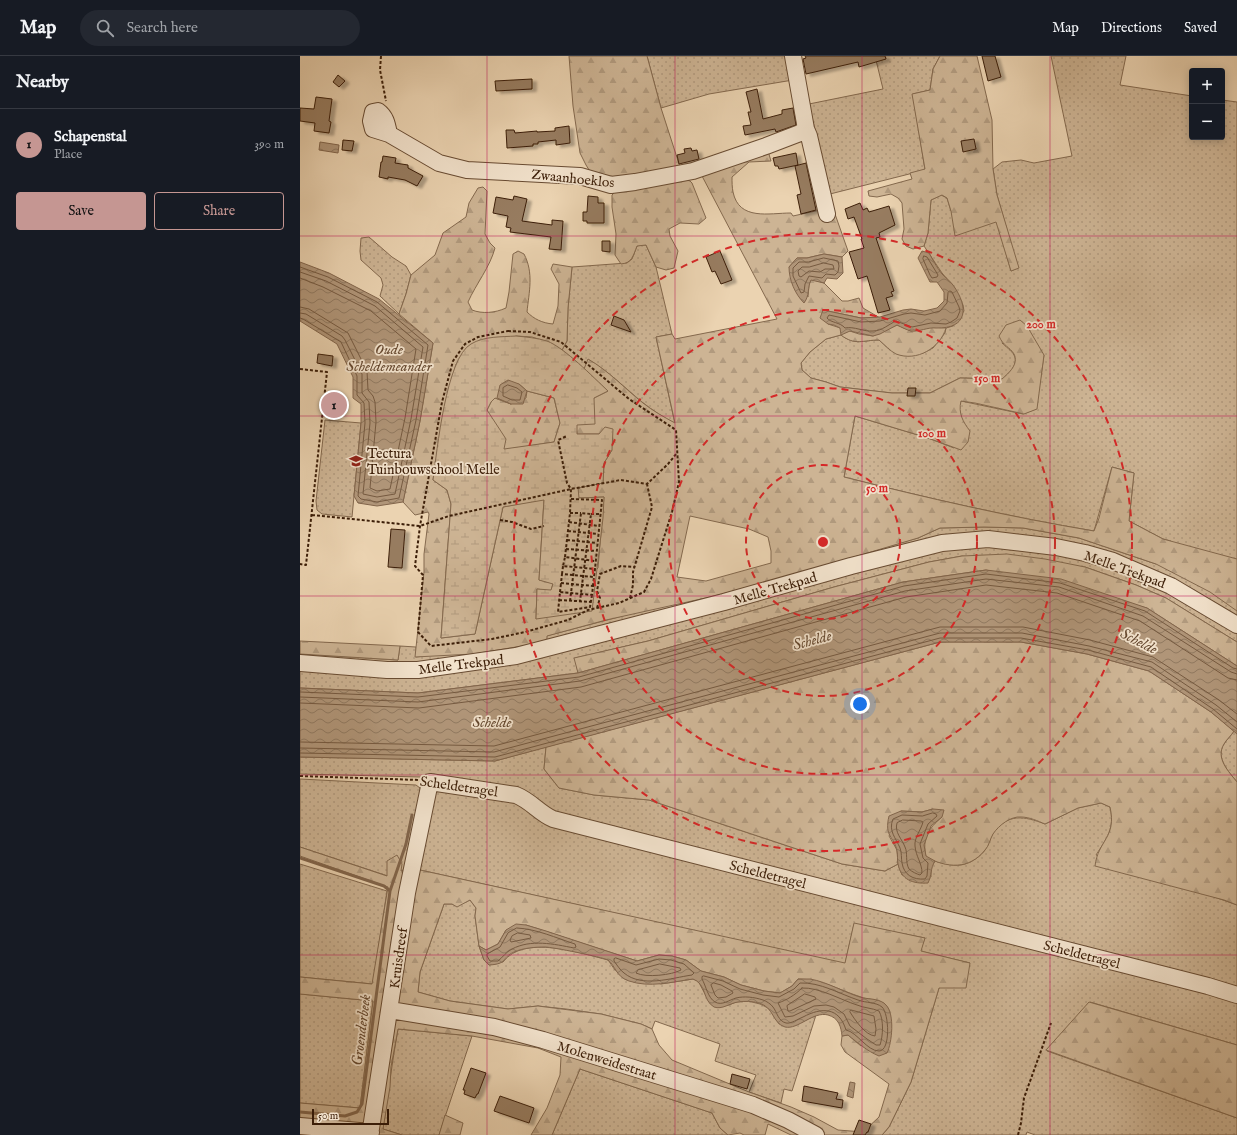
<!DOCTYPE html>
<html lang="en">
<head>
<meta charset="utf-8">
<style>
	:root { --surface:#171b24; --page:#242831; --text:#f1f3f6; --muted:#9ea1a6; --line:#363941; --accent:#c59692 }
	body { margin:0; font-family:"IM FELL English",serif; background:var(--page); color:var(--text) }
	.controls { position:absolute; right:12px; top:12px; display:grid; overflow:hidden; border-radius:4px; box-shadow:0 2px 10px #0003 }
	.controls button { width:36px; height:36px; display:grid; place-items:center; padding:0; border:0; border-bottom:1px solid var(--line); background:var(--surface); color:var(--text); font:20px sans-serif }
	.scale { position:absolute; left:12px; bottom:10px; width:77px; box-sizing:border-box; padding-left:4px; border:2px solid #3c1e08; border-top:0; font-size:11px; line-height:14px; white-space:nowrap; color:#3c1e08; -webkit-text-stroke:3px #f2e2cc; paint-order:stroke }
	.you { position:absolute; left:560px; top:648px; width:14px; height:14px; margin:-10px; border:3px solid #fff; border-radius:50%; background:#1a73e8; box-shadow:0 0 0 6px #1a73e833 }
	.badge { display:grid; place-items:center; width:26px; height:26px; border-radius:50%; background:var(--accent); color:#111; font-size:13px; font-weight:700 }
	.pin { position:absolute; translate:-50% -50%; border:2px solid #fff; box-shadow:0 1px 4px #0006 }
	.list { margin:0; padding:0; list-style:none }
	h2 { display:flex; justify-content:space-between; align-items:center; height:52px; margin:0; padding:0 16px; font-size:17px }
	h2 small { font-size:13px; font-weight:400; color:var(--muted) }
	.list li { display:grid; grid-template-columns:26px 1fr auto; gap:12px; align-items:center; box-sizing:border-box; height:72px; padding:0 16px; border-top:1px solid var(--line) }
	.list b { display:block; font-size:15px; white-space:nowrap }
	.list p { margin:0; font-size:13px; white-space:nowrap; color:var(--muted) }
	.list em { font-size:13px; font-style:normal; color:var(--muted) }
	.actions { display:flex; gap:8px; padding:12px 16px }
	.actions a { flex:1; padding:9px 0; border:1px solid var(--accent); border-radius:4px; text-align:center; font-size:14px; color:var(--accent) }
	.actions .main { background:var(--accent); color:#111 }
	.icon { flex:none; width:22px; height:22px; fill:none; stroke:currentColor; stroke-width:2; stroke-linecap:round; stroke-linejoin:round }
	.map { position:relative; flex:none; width:937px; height:1079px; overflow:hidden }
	header { display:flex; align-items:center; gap:24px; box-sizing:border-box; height:56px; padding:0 20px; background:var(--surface); border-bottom:1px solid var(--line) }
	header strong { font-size:19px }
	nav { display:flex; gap:22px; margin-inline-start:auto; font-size:14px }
	.search { width:280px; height:36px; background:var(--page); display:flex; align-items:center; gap:10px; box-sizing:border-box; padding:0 14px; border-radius:22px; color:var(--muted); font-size:15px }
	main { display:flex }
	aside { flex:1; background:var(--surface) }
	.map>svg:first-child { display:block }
	.grass { fill:url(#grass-dots); stroke:#84694e }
	.forest { fill:url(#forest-firs); stroke:#84694e; fill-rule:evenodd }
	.wetland { fill:url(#wetland-marsh); stroke:#84694e; fill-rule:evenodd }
	.water { fill:url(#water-waves); stroke:#82654b }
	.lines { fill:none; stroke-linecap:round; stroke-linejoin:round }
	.shore { stroke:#765a40; stroke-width:1 }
	.stream { stroke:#82654b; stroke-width:3 }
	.building { fill:#977c60; stroke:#3c1e08; filter:url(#shadow) }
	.minor-casing { stroke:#684b32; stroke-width:18 }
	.path { stroke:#3c1e08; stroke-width:2; stroke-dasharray:3 2; stroke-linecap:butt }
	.minor { stroke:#f2e2cc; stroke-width:16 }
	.grid { fill:none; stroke:#c2185b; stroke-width:1; stroke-opacity:0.55 }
	.ring { fill:none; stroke:#d62828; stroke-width:2; stroke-dasharray:7 5 }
	.labels { text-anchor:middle; stroke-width:3.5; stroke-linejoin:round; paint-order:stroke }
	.street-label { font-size:14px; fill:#3c1e08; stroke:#f2e2cc }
	.poi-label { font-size:14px; fill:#3c1e08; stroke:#f2e2cc; text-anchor:start }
	.water-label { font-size:15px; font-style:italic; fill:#65482f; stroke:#f2e2cc }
	.centre { fill:#d62828; stroke:#f2e2cc; stroke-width:2 }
	.ring-label { font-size:12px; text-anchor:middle; font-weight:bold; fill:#d62828; stroke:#f2e2cc; stroke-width:3.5; stroke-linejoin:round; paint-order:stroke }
</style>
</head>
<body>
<header>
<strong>Map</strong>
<div class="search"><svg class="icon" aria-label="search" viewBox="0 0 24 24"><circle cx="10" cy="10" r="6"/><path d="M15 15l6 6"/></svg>Search here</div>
<nav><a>Map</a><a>Directions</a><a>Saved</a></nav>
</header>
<main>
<aside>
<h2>Nearby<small></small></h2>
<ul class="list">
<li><span class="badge">1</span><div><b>Schapenstal</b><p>Place</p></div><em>390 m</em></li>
</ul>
<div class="actions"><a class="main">Save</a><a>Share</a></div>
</aside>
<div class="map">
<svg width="937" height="1079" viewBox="0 0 937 1079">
	<defs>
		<pattern id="grass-dots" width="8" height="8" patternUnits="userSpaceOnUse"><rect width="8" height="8" fill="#cdb494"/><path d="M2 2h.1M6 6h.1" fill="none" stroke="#b19a7e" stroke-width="1.8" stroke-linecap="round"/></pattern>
		<pattern id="forest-firs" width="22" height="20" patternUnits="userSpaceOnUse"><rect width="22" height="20" fill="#cdb494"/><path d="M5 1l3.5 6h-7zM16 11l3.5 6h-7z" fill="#b19a7e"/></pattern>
		<pattern id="wetland-marsh" width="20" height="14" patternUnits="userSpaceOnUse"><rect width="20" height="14" fill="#cdb494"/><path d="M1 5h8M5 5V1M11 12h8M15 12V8" fill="none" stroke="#b19a7e"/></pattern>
		<pattern id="water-waves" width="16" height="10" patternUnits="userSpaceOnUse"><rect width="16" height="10" fill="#b09578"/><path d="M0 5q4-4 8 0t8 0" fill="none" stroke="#907960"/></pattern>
		<filter id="shadow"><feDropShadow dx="4.5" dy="2.5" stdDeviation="1" flood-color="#0004"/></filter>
	</defs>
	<rect width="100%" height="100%" fill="#ebd3b1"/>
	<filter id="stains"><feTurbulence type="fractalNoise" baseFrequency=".005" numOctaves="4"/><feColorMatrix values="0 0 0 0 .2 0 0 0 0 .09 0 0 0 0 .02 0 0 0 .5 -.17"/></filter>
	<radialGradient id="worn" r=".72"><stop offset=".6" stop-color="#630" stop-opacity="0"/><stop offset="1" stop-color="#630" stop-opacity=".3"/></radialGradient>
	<path class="grass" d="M347,0H487L493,24L409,38L361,52Z
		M575,0H640L633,13L630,34L613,38L625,114L530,138L509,48L583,33Z
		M751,0H826L820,29L892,40V81H922V44L937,46V586L866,542L836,529L785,511L662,500L629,506L534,531L348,585L275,602L278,617L118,637L0,632V598L98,604L100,590L116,591V601L247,586L246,580L560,498L618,482L640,472L684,471L723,472L779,482L856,508L871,485L863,483L829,465L834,417L812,411L794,475C710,461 627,442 544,421L555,360L628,382L654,392L662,365L659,351L661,345L723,358L736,353L744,299L702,287C705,290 712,295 714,299C719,309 709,317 702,323L660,322L630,337H592L540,331L526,326L511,322L502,314L501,307L510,296L526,283L541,279C556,290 563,284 579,284L590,294L623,297L633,292L645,277L646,272L653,270L664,255L663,249L653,230L642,217L624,190L628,177L631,144L641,139L647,142L651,155L697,166L711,215L718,212L697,139L693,113L702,106L721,104L734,107L772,100Z
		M69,181L92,201L106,210L111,219L106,238L99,258L80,240L83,229L81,222L61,204L60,195L61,182Z
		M341,189H346L356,211L372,278L356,281L375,368C363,361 352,354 342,346C324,331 308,315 289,304L284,313L262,294L267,285L268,252L272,211L327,207L332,203L337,190Z
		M25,364L61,367L52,461L22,458L17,454L16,445Z
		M934,675L937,678V726C929,716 915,702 924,688C926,684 931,680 934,675Z
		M246,691L244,713L259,732L294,739L349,744L542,808L585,815L598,808L602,819L631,821V811L635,805C644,808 656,811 665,808C672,806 681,800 685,794C689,789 690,782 693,777C708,757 724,760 745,768L778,752L801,747L810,751C815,772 807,782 796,799L937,849V936L294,770L176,729L121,721L0,718V701L195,705Z
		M0,723L116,729L120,732L121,737L108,815H100L88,820L0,791Z
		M139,731L214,741L242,759L937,943V989L790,946L747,995L937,1062V1079H735L727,1076L726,1079H582L589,1071L611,1026L639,932L670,907L620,895L625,882L554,868L545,908L120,814L131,741Z
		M0,808L87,835L73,928L0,921Z
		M170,844L176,852L175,860L179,890L184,904L189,909L203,906C224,878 280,897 308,904L315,914L361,928L393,923L398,925L410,947L429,949L436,946L448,945L460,948L470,953L479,968L496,969L516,959L492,1035L484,1033L481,1047L449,1036L456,1019L415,1005L420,988L355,965L352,973L341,968L301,958L266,953L238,950L208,953L150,945L118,936L120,916L144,848H152L157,850Z
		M0,938L73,945L60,1052L0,1047Z
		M98,973L172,980L139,1079H102L83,1073C88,1039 92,1006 98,973Z
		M280,1013L412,1057L420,1072L428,1079H252Z"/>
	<path class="forest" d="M269,0H347L361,52L381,114L314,124L291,117L286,109L280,97L273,50Z
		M640,0H677L692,64L693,113L697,139L719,212L711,215L696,166L655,180L651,155L647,142L642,139L631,144L628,177L624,190L613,193L606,190L602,183L604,173L602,147L598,142L591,138L577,141L569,140L568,135L612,123L610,117L625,113L612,38L630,34L633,13Z
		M468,95L471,105L449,106L432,121C432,126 432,131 433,136C439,165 469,157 491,157L493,160L520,154L535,158L548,195L542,201L524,198L507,202H497L489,211L508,241L509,229L511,223L524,227L542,245H548L559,242L563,252L580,262H561L523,254L528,268L559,278L573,280L597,269L611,275L631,271L646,272C640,292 617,306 596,298C590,295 585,289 579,284C563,284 555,290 541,279L526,283L510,296L501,307L502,314L511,322L526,326L540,331L592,337H630L660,322L702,323C709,317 719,308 714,298C710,291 703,290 699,280L706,269L720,264L727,270L744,299L737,353L724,358L675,347L661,345C658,357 663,366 670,375L668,386L661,394L628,382L555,360L544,421C627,442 710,461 794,475L799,462L812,411L834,417L829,465L863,483L937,503V555L910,536L856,508L779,482L723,472L684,471L640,472L618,482L473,525L410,541L306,564L247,580V586L173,598L115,601L124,516V498L129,458L128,456L115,459L103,446L120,365L133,287L99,258L106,238L111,219L135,199L143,177L166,161L169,147L178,132L183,131L187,135L185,178L190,187L195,192C190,211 176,228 168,246L172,254C182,258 195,257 206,252L209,236L213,198L218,195L224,198C234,217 229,236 227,256C234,263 242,267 253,268L258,250L259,228L251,213L253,208L272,211L268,252L267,285L262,294L248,286L232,281L216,280L156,308L145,348L133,424L147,434L151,448L141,582L175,578L203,451L244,443L239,524L253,527L251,535L237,533L236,563L298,512L304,441L278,442V432L303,427L304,407L312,394L299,378H277L276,369L294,342L308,335L284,313L288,303C309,315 324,332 343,347C353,355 364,361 375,367L356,281L372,278L375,283L477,263L402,120ZM390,460L449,473L468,481L471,495V507L406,525L377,521Z
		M383,123L390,125L392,127L406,162L399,168L380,167L369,173L370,180L378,195L374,212L366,214L356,211L346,189L337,190C333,200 332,207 321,208L315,199L316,178L312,151V139L316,135Z
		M227,335L254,342L260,367L254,386L204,394L187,354L191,346L195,342L211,348L226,342Z
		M707,498L745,503L785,511L836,529L866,542L937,586V610L847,552L686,514L603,526L278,617L274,602L348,585L534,531L629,506L662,500Z
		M0,585L100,590L98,604L0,598Z
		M640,586H721L787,598L849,615L911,656L934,675C931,680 926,684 924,688C915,702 929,716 937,726V849L924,844L795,810C798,784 817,782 810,751L801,747L778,752L745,768C738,765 729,761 721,761C711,760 699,769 693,778C690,783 689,790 685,794C669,814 647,812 626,801C622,782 628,773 642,761L633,753L622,756L601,755L589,780L597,794L598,808L585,815L542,808L349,744L294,739L259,732L244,713L246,691Z
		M0,791L87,820V805L97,799L102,808L101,815L120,814L545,907L554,867L625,882L621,895L670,907L666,932H639L611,1026L589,1071L582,1079H491L468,1068L465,1079H444L440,1077L428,1079L420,1072L412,1057L280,1013L252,1079H231L247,1052L260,1019L261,1001L238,992L172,980L98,973L91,1011L90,1031L83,1073L102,1079H74L70,1063L56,1079H0V1047L60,1052L73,945L0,938V921L72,928L88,831L0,800ZM170,844L176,852L175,860L179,890L186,894L198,888L206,874L226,869L337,905L359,899L372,900L386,904L401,915L424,921L441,929L464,935L480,937L492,930L498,923C521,923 539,934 561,941C568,944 578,943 585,948C587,950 588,953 589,956L561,990L548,979L542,980L541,989L545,996L589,1028L579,1061L563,1076L538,1074L514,1061L491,1051L449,1036L372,1004L359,989L352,973L341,968L301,958L238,950L208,953L150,945L118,936L120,916L144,848H152L157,851Z
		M789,946L937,989V1062L746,994Z
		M145,1059L163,1067L160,1079H139Z"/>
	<path class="wetland" d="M216,280C227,281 237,282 247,285C265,292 293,321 308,335L294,342L295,368L277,369V378H299L305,371L313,373L312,394L304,407L303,427L278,432L279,442L304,441L303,462L292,555L236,563L237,533L251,534L253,528L239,524L244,444L203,451L175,578L141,582L151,448L147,434L133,424C137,395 146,302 171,288C184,280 202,281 216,280ZM219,328L227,335L254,342L260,367L254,386L204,393L206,383L187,354L191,346L195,342L211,348L198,342Z"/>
	<path class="water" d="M20,86L39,89L38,97L19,94Z
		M622,195L629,197C633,204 637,212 642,218C646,222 650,225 653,229C669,251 668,273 636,272C628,271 619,276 611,275C607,274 601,271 597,269L580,278L573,280L550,275L541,279L540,272L534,269L528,268L520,262L523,254L561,262L580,261L603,254L611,253L624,255L637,252L644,245V236L637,226H630L618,202Z
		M524,198L542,201L543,217L537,223L527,222L524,227L511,224C507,232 510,239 504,247C495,238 489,224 489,211L497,202H507Z
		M0,206L29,217L79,243L133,287L120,365L103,446L77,450L58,447L54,440L61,367V348L53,342V321L37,288L0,265Z
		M208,324L219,328L227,335L223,348H211L197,342L200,329Z
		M686,514L761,523L847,552L937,610V678L911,656L849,615L787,598L721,586H640L195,705L0,701V632L118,637L278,617L603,526Z
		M633,753L644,754L642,761L631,770L624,789L626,800L635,805C630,813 632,819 628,827C613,828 601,824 598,808C597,804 598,799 597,795C594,780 584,781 589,760L601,755L622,756Z
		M216,868L226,869L246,875L337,905L359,899L372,900L386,904L401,915L424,921L441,929L464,935L480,937L492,930L498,923C502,923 506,923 510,923C528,926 545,937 563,942C570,943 581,943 586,949C595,958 592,987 587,997L579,1000C567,995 558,987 548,979L542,980C541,971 539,962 528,959C513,955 498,974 485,971C472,967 474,951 459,947C452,945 445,945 438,946C430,947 422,954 414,951C402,944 407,928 393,923C371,926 350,932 329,925C316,921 315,909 308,904C302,901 252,891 245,891C235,891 223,892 214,896C201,902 208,908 189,909L184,904L179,890L186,894L198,888L206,874Z
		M550,1026L555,1027L553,1042L547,1040Z"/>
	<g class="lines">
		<path class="shore" d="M624,200L627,201L638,219L637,221L632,222L630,219L623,203Z
			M524,202L538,205L539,210L538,216L535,219L526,218L522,222L509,220L505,228L504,236L501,237L493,220V212L499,206H508Z
			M524,207L533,209L534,213H525L520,216L509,215L501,221L499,220L498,215L502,211H509Z
			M0,211L28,221L77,246L128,289L116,364L99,442L77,446L61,443L58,440L65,367L64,347L57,339V320L41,286L3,263L0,262
			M0,216L26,225L75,250L123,291L111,363L95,438L77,441L63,438L70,367L69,346L62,337V318L45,284L42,280L6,258L0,257
			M0,222L23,231L71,255L116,293L105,362L90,433L77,435L70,432L76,366L75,346L73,340L68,334L67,315L48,277L9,253L0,251
			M650,235L652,236L659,251L660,255L657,262L651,266L646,268L631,267L612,271L596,265C589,268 582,275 573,275C564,276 554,270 545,272C540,266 531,267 527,262L529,259L561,266L580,265L604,258L611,257L625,259L640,255L647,247L648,237Z
			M208,329L217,332L222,336L220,344H212L203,340V332Z
			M0,636L118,641L279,621L604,530L686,518L760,527L845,555L933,612L937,613
			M0,641L118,646L280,625L605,535L686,523L759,531L843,560L931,616L937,618
			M0,647L119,652L281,631L606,541L686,529L757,537L840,565L928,622L937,624
			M0,686L194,690L640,571H723L790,584L853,601L919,644L937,658
			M0,692L194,696L640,577H722L789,590L852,606L916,649L937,666
			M0,697L195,701L640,582H721L788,594L851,611L913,653L937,673
			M633,757L636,758L637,760L628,768L620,788L623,802L628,807L627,820L625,823C613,824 604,819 602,807C601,802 602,797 600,792C596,782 588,775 593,763L602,759L622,760Z
			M603,764L621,765L623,766C621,774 614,782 615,790C616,801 622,807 622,817L620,819C617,818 612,816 609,813C605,806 608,797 605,791C602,783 594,776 597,767Z
			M217,872C237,873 256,882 275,888L276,891L274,892C254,888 231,883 212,893C206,896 203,901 198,905H190L187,900V898L200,891L208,877Z
			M218,877L230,879L231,882L211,886L210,884L212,880Z
			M316,902L336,909L359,903L371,904L384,908L394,917L392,919C371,922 342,932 324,917C320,914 317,909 314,905V903Z
			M360,908L380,912L381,914C372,919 346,922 336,917L338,914Z
			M404,920L423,925L440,933L463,939L479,941L494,933L500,927C520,926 540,938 558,944C566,947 576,946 582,951C589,957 591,995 579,995C567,995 557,976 546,974C539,951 522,951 503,961C498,963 491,968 486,967C478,965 477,956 473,951C471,948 466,945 463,944C454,941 444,940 436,942C429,944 422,950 415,946C408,942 406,930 402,923V921Z
			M414,927L421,929L432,935L433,937L426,941L418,942L415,939L411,929Z
			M502,932C519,931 541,944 557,949C564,952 572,952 579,955C584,964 583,980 580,989H576L567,983L550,970L544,958L534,951L526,949L514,950L493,960L485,961L478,947C487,944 495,939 502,932Z
			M505,938L515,941L516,943L490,955H488L487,950Z
			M551,954L574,960L576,973L575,980C565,979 555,964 550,956Z"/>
		<path class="stream" d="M0,802L84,830L90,835L62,1048L57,1056L45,1060L0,1056
			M90,835L106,788L112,759"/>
	</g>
	<path class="building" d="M505,0H585L586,3L559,11L558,6L506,18L503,3L506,2Z
		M682,0H695L701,21L688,25Z
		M38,19L45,25L39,31L33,26Z
		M232,23V33L196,35L195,25Z
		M457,33L463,63L482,58V54L493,52L496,69L476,76L475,73L445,79L443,70L451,69L448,56H451L446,36Z
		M16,41L32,43L29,65L31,66L29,77L14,75L15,67L0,65V52L14,53Z
		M269,70L270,87L256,89V84L238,86V88H233V90L207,92L206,74H214L215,77L237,75V76L255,75V72Z
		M674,83L676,93L663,96L661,85Z
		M43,84L54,85L52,95L42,94Z
		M391,92L392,95L397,94L399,103L379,108L377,99L385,97L384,93Z
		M496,97L498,109L479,113L478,110H475L473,102Z
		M83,100L96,102L95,107L108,109V112L123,120L117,130L105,124L88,121V123L79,121L81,106H82Z
		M506,107L516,154L501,158L497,139L501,138L495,110Z
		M214,140L227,143L222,165L252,169V164L263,165L261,194L249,193L251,181L210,176L211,172L206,171L208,160L193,157L196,141L213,144Z
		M288,140L298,141V147H304V167H287V165H283V156H287Z
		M560,147L563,154L567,152L569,156L589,150L595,169L579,177L580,181L576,182L594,235L591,236L593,240L586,242L590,254L578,257L567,220L558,223L549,196L564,192L561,183H562L554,161L548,163L545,153Z
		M302,185H310V196L302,195Z
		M420,195L432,224L421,228L415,215L412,216L406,201Z
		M314,260L324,264L331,276L311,269Z
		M18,298L33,300L32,310L17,307Z
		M608,332H616L615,340H607Z
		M29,344L40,345L39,353L28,352Z
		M91,473L105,474L102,512L88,511Z
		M171,1012L186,1017L178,1038H177L175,1042L164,1038L165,1034H163Z
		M432,1018L450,1023L447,1033L430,1028Z
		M504,1030L538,1037L536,1043L543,1044L542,1052L502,1045Z
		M200,1040L234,1052L229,1067L194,1055Z
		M559,1064L571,1068L568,1076H567L565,1079H553Z"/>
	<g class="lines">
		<g class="minor-casing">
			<path id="minor" d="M493,0L506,73L509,80L527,158
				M89,78C87,68 86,61 78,55L73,56L71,65L73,73L89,78L139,107L167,114L280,120L311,129L335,126L393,115L466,90L500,77L506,73
				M0,607L87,614H118L216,600L424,546L551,510L642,487L688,483L756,491L785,497L813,505L871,530L937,569
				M90,954L194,971L243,984L453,1049L488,1064L516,1079
				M0,1070L71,1076
				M70,1079L107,837L130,726L216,739C231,745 239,757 253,763L908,930L937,939"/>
		</g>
		<path class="path" d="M81,0L80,14L86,45
			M208,275L230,276L261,286L329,343L376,374L379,426L372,456L360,494L351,523L344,536L319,547L288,554L268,564L225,576L192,583L131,590L118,576L123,519L115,510L120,470L142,346L153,305L165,288L178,281Z
			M0,313L27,316L6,509L0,508
			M271,443L302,444L295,513
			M270,457H281
			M291,458H300
			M12,459L120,470L149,460L271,433L321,424L347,428L368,408L377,397
			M200,464L212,466L231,473L244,470
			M269,466L299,470
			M268,475L298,478
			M267,484L297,487
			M266,493L296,495
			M265,501L270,457L271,433L267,427L258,384L267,380
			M262,518L263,510
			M293,530L294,521
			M260,536L261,527
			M292,539L290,551L258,556L260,536L292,539L293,530L261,527L262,518L294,521L295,513L263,510L265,501L295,505
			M330,542L333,529V516L352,451L347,428
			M259,544L291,546
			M270,545L281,457L291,458L280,545
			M297,552L300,542L297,535L300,518L321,510L334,511
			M0,720L119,724
			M718,1079L721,1067L724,1042L751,967"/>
		<use href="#minor" class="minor"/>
	</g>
	<path class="grid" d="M187,0V1079M375,0V1079M562,0V1079M750,0V1079M0,180H937M0,360H937M0,540H937M0,719H937M0,899H937"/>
	<g class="ring">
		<circle cx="523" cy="486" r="77"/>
		<circle cx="523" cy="486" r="154"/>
		<circle cx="523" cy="486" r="232"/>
		<circle cx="523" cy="486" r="309"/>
	</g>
	<defs>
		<g id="school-bare" transform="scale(1.08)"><path d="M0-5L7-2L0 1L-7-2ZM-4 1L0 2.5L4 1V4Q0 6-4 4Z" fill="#8f2418" stroke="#f2e2cc" stroke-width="2.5" paint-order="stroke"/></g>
	</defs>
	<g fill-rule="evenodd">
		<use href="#school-bare" x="56" y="405"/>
	</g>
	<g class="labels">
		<g class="street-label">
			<text transform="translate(273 122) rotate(6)" y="5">Zwaanhoeklos</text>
			<text transform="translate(825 513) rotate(20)" y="5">Melle Trekpad</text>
			<text transform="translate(475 532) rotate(-16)" y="5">Melle Trekpad</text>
			<text transform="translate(161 608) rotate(-7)" y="5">Melle Trekpad</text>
			<text transform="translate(159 730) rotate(8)" y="5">Scheldetragel</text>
			<text transform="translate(468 818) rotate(14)" y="5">Scheldetragel</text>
			<text transform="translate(782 898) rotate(14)" y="5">Scheldetragel</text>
			<text transform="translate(98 902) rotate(-82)" y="5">Kruisdreef</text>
			<text transform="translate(307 1004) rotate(17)" y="5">Molenweidestraat</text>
		</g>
		<g class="poi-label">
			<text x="67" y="402">Tectura<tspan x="67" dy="16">Tuinbouwschool Melle</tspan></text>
		</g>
		<g class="water-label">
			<text x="89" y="298">Oude<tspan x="89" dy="17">Scheldemeander</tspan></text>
			<text transform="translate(512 584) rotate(-15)" y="5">Schelde</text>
			<text transform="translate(839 585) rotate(27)" y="5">Schelde</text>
			<text x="192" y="671">Schelde</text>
			<text transform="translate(61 974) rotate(-83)" y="5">Groenderbeek</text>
		</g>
	</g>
	<circle cx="523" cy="486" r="6" class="centre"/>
	<g class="ring-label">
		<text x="741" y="272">200 m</text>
		<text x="687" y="326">150 m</text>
		<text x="632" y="381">100 m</text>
		<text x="577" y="436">50 m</text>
	</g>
	<rect width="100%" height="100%" filter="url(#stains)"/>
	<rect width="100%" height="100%" fill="url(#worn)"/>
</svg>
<div class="controls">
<button>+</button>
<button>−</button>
</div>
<div class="scale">50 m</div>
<div class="you"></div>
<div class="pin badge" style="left:34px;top:349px">1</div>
</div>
</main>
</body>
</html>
